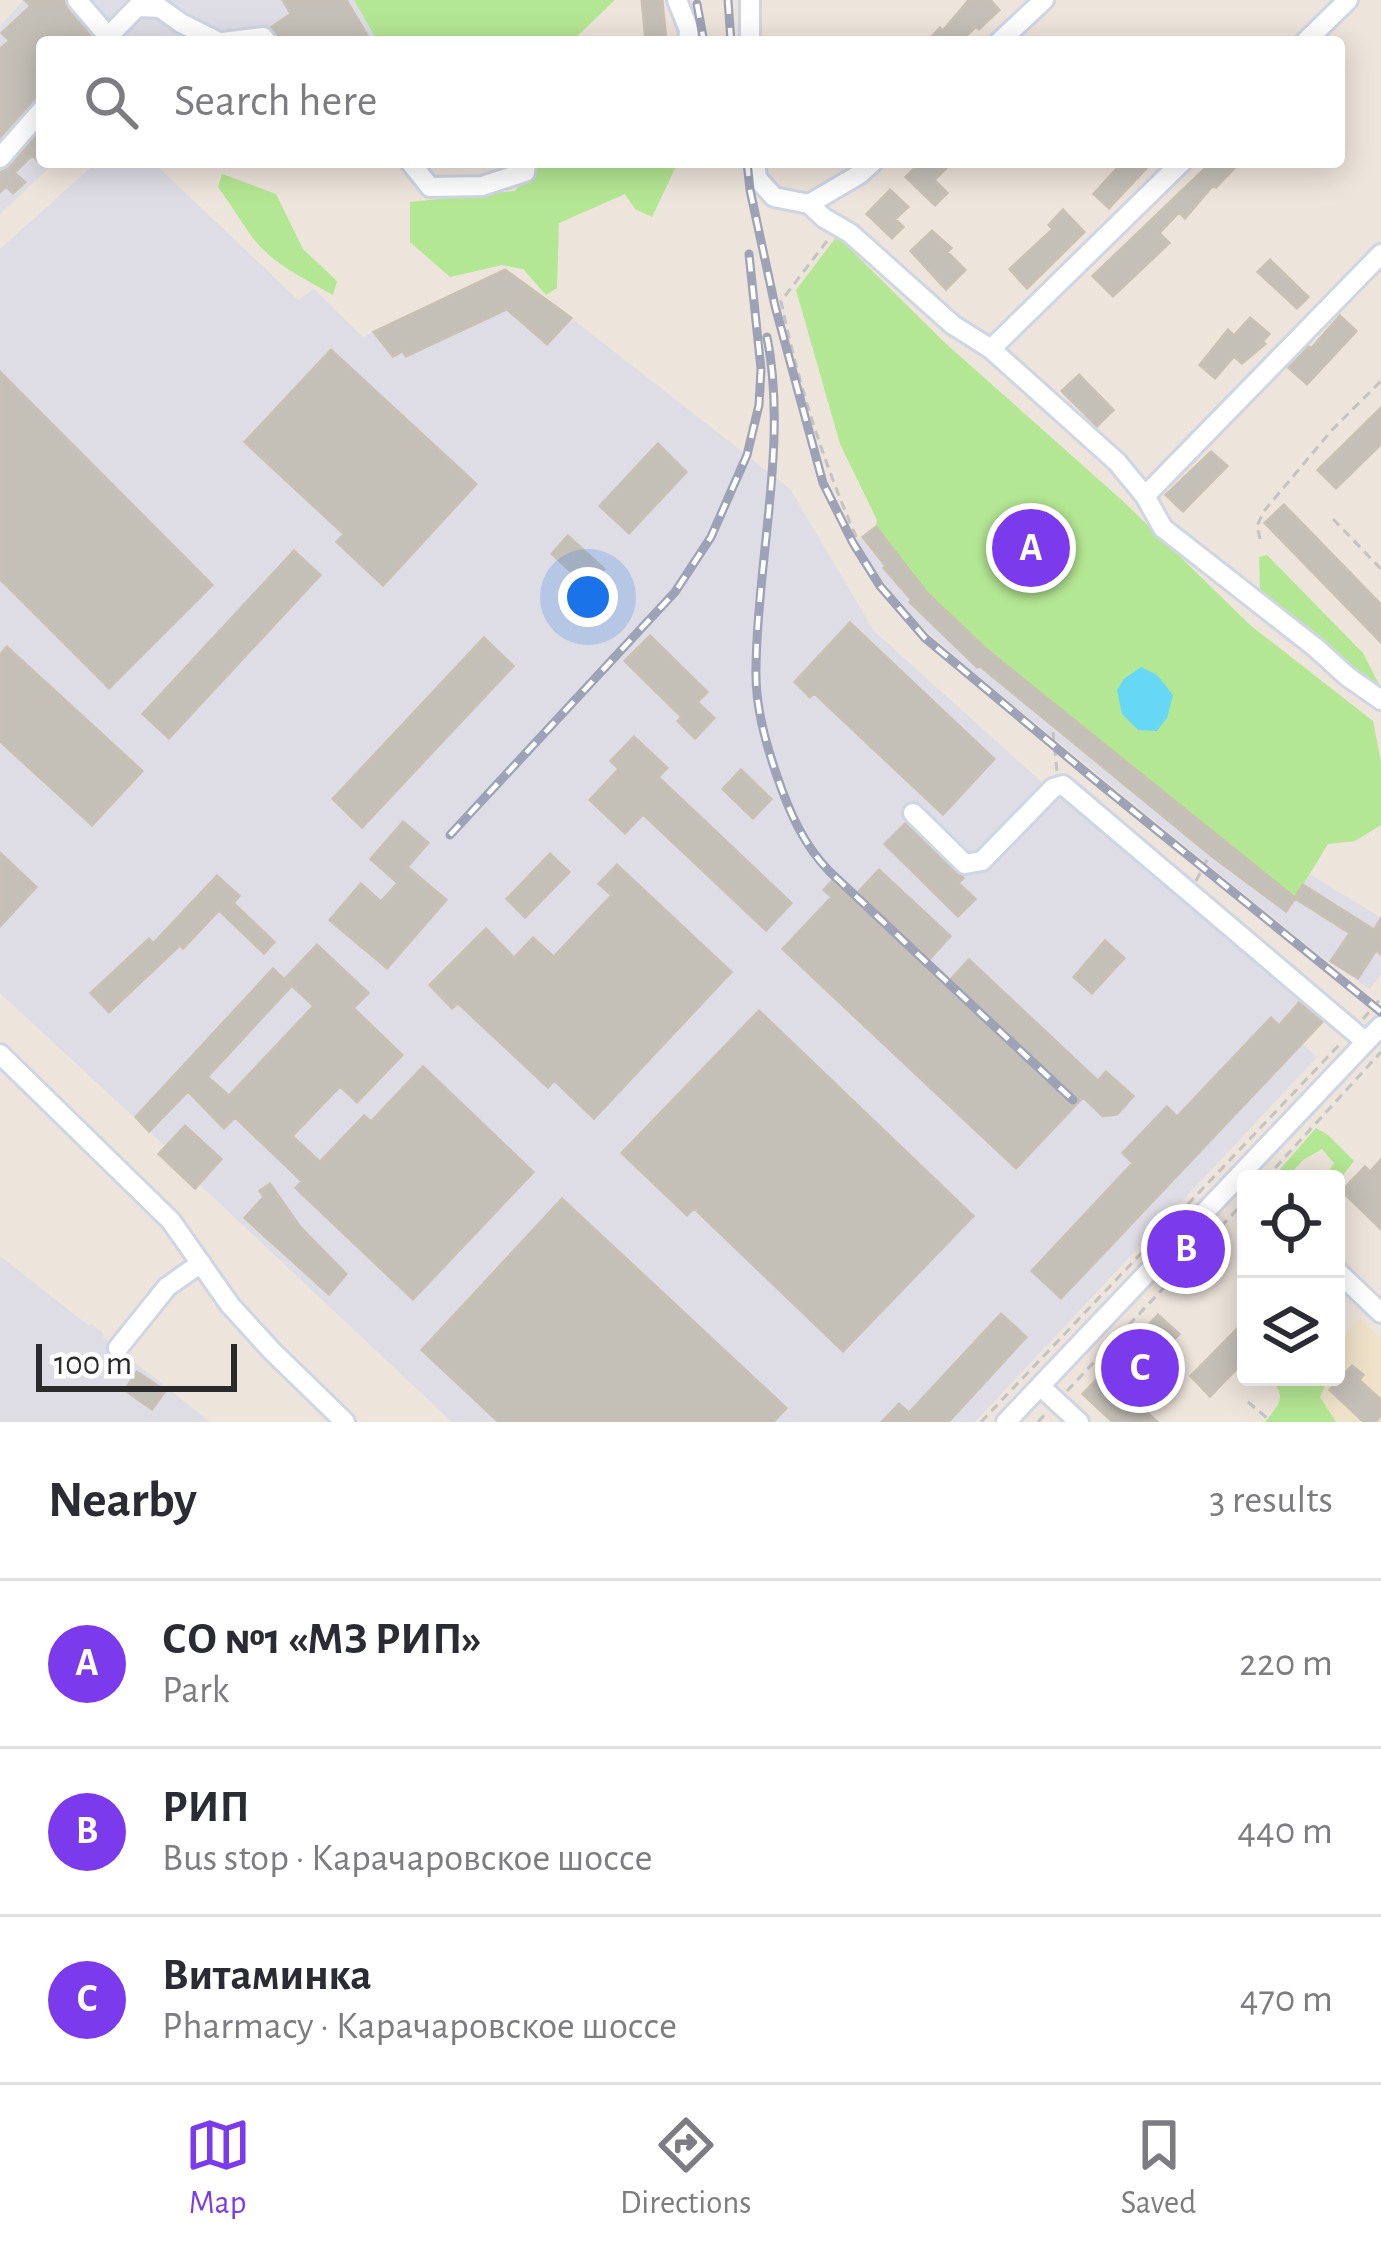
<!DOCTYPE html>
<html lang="en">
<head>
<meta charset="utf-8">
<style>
	:root { --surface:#fff; --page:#f2f2f3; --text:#2b2b33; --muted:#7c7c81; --line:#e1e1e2; --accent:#7c3aed }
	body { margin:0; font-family:"Alegreya Sans",sans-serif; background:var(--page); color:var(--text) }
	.controls { position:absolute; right:36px; bottom:36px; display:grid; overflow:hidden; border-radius:12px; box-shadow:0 6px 30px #0003 }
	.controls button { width:108px; height:108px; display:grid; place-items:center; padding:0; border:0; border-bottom:3px solid var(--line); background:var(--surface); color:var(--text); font:60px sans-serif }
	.scale { position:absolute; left:36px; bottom:30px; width:201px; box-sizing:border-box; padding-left:12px; border:6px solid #2a2a2a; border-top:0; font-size:33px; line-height:42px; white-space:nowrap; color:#2a2a2a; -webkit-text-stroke:9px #fff; paint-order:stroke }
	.you { position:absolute; left:588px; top:597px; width:42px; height:42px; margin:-30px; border:9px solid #fff; border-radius:50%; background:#1a73e8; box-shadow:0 0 0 18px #1a73e833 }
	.badge { display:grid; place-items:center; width:78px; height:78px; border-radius:50%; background:var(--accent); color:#fff; font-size:39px; font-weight:700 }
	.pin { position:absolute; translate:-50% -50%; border:6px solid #fff; box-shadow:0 3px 12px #0006 }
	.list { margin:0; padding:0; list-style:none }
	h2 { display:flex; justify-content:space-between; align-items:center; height:156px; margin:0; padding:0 48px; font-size:51px }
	h2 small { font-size:39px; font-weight:400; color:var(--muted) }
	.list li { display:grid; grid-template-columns:78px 1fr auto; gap:36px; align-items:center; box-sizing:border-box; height:168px; padding:0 48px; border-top:3px solid var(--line) }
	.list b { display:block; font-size:45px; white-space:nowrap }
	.list p { margin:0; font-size:39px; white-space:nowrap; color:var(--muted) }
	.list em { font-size:39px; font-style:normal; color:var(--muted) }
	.icon { flex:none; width:66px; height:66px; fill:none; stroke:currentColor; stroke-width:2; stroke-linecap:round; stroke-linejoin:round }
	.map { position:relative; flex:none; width:1381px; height:1422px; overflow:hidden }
	.search { position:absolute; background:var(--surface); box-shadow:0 6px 30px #0003; left:36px; right:36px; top:36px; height:132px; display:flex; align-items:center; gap:30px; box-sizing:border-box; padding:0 42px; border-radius:12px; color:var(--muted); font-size:45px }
	.sheet { height:660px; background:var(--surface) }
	nav { display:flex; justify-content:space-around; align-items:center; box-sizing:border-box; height:168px; border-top:3px solid var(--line); background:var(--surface); font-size:33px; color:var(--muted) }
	nav a { display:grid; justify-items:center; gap:6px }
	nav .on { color:var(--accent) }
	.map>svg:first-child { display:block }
	.industrial { fill:#dedce5 }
	.education { fill:#f0e2c9 }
	.green { fill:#b4e793 }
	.water { fill:#67d7f6 }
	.building { fill:#c4bfb7; stroke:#c9c0b4; stroke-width:3 }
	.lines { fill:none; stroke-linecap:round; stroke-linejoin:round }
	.minor-casing { stroke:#d0d5e4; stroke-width:24 }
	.path { stroke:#c3c3c3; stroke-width:3; stroke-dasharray:9 6; stroke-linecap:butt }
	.minor { stroke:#fff; stroke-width:18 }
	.rail-casing { stroke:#9da2b6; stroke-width:9 }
	.rail { stroke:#fff; stroke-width:4.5; stroke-dasharray:14; stroke-linecap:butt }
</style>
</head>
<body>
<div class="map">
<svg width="1381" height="1422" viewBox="0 0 1381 1422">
	<rect width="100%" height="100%" fill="#ede4db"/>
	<path class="industrial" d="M23,0H354L378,42H42V162H55L0,214V27Z
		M97,162H153L298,300L314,289L363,337L505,270L571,318L790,489L874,631L1056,795L1302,999L1281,1024L1317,1057L975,1422H452L199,1184L195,1188L159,1154L165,1146L0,993V249Z
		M876,527L926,592L987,650L1294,898L1310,874L1381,918V974L1370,989L1314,951L968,668L906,612L855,542Z
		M0,1256L89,1326L92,1324L104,1334L103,1337L210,1422H0Z"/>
	<path class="education" d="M1360,1319L1381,1339V1422H1317L1306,1377H1336V1344Z"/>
	<path class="green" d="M354,0H615L571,42H378Z
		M537,162H678L652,217L635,209L625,194L559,223L557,288L546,295L523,269L502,265L450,277L410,242V202L515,191Z
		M222,174L276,194L303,249L337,281L333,295C305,279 272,264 252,237C240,220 230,203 218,187Z
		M837,236L943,341L1125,503L1250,625L1373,721L1381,762V825L1355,841L1328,844L1295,898L987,650L926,592L876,527L877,520L840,444L796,290Z
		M1267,555L1363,653L1381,688C1354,684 1284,611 1260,589L1259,557Z
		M1316,1128L1328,1135L1354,1161L1336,1184V1179H1324L1334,1163L1322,1149L1303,1160L1286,1179H1274L1275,1175Z
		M1270,1377H1328L1320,1397L1336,1422H1265C1280,1403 1287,1398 1270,1377Z"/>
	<path class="water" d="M1141,667L1157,675L1173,695L1167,718L1157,731L1138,730L1122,714L1117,690L1124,679Z"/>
	<path class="building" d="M25,0H64L67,9L91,37L90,42H42V97L32,101L0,137V49L10,41L2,33L31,6Z
		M283,0H346L371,42H280L272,27L291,14Z
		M642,0H662L666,40L646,42Z
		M969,0H990L999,10L979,29L976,26L960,42H927L940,28L943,31Z
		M42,130V165L32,155L14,173L25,182L13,193L6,186L0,192V173L10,167Z
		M921,162H939L946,168L934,180L947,193L935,205L906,177Z
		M1123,162H1152L1109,208L1094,194Z
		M1212,162H1240L1216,187L1213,185L1185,218L1179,212L1159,233L1169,243L1113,296L1093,276Z
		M890,190L908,207L895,219L903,227L892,238L867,214Z
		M1063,210L1084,232L1027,288L1010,269L1053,229L1049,225Z
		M932,231L951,248L947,252L965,270L946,289L911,251Z
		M1270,260L1308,297L1297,308L1258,272Z
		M505,270L571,318L547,344L507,309L406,356L403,351L393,356L374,332Z
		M1340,316L1356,331L1307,384L1289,368L1309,347L1311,349Z
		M1250,318L1269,334L1262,342L1265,344L1242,363L1234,356L1215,378L1200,365L1228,330L1234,336Z
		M331,350L476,484L383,585L337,542L344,534L245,442Z
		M0,372L212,585L109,688L0,579Z
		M1079,375L1113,410L1097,426L1062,391Z
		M1381,408V444L1336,488L1318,470Z
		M658,444L686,472L629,533L600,506Z
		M1211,452L1227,466L1183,511L1166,495Z
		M1284,505L1381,605V642L1265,523Z
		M876,527L926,592L987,650L1295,898L1286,911L1212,856L979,665L977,667L910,602L912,600L884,568L886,566L863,537Z
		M568,536L604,569L588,587L552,554Z
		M294,551L320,575L169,738L143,714Z
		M850,623L994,759L943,814L814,693L810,697L795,682Z
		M650,636L707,692L697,702L714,718L695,738L678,721L682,717L625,661Z
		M484,638L513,666L362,827L333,799Z
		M7,647L142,771L92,825L0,741V655Z
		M634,737L667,768L658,777L791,903L766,930L643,814L625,833L590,800L619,769L611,761Z
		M741,770L771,799L753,818L723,789Z
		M403,822L428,843L407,867L446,900L387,968L330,920L361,884L381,902L398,883L371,859Z
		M905,824L963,878L958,883L975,899L958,916L885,844Z
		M0,853L36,887L0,926Z
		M550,854L569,872L525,917L507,899Z
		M617,865L731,972L594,1118L554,1080L548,1087L458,1003L452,1008L430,985L486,929L514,958L533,938L554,957L612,895L599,884Z
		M879,870L950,936L923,966L944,987L969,960L1098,1081L1106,1072L1133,1096L1117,1114L1103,1116L1083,1097L1016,1168L783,949L832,897L824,890L832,881L852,899Z
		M217,876L239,896L233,903L274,942L264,953L219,910L183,948L180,945L109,1012L91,993L149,939L153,944Z
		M1303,885L1374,930L1381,919V954L1376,950L1358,978L1331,961L1350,933L1295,898Z
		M1105,941L1124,958L1092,993L1074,977Z
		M317,945L368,993L353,1008L402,1055L357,1102L340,1086L292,1136L320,1162L364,1116L371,1122L423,1067L533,1172L413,1299L296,1188L302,1181L235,1117L224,1128L188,1091L149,1131L136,1117L273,969L291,986L207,1077L229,1096L314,1006L285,979Z
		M1299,1003L1322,1022L1061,1298L1032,1271L1133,1163L1123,1153L1167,1107L1177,1117L1271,1018L1279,1026Z
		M759,1011L973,1216L843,1351L694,1208L687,1215L622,1153Z
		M185,1126L221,1159L195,1188L159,1154Z
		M1381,1160V1229L1342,1191L1365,1167L1370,1172Z
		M270,1184L300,1227L346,1274L329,1294L245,1218L264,1197L260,1191Z
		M562,1199L786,1408L773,1422H499L422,1350Z
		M1001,1314L1026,1337L948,1422H882L899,1404L909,1413Z
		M1158,1315L1179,1334L1124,1391L1157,1422H1113L1083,1394Z
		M1246,1320V1359L1210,1396L1191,1376Z
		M1352,1366L1363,1375L1359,1380L1381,1400V1415L1375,1422H1364L1330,1390Z
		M137,1372L165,1391L152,1409L125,1390Z"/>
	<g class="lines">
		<g class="minor-casing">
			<path id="minor" d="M77,0L108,36
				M677,0L689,30L688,42
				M103,42L137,7L160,8L181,23L219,42
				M223,42L263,37L267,42
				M750,42V0
				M999,42L1044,0
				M1305,42L1348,0
				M0,158L42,110
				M410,162L430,187L482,186L525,172L526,162
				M755,162L757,178L774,197L809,204L824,218L850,233L953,325L991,349L1117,462L1145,496L1163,528L1316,648L1348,677L1381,700
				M809,204L860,174L873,162
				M991,349L1182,162
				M1145,496L1381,254
				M913,813L965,864L982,861L1053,788L1063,785L1366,1042
				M0,1054L171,1221L230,1305L272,1351L345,1422
				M1336,1270L1381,1313
				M118,1348L167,1287L201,1263
				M1040,1386L1079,1422
				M1006,1422L1381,1026"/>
		</g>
		<path class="path" d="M827,241L781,301C798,384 824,464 858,541
			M1333,519L1381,569
			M1260,539L1257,526L1264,511L1332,430L1381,381
			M1053,732L1057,772
			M1196,881L1208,858
			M1363,1019L1381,998
			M1265,1179L1381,1052
			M1172,1358L1183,1355
			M1067,1391L1246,1200
			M1248,1402L1272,1422
			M981,1422L1340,1044
			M1038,1422L1048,1411"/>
		<use href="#minor" class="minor"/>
		<g class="rail-casing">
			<path id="rail" d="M728,0L731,42
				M697,4L704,42
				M747,162L750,190L775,306L823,483L853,543L880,586L925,638L1095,780L1381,1012
				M767,337C788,442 757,561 756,668C755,705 765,741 777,776C789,811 803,844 829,871L1073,1100
				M450,835L675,592L711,537L747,455L759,405L761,369L749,254"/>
		</g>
		<use href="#rail" class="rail"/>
	</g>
</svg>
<div class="controls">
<button><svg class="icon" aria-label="locate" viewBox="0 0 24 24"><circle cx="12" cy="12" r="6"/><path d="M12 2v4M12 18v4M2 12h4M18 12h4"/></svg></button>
<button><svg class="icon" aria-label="layers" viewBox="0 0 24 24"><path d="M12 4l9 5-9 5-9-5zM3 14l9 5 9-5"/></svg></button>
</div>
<div class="scale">100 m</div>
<div class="you"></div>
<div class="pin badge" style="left:1031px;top:548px">A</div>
<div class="pin badge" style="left:1186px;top:1249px">B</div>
<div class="pin badge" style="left:1140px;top:1368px">C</div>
<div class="search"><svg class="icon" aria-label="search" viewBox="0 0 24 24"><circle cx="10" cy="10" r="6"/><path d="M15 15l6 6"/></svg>Search here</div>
</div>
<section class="sheet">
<h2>Nearby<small>3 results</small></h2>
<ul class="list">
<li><span class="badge">A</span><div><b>СО №1 «МЗ РИП»</b><p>Park</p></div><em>220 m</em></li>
<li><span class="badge">B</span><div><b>РИП</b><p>Bus stop · Карачаровское шоссе</p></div><em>440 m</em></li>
<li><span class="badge">C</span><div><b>Витаминка</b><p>Pharmacy · Карачаровское шоссе</p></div><em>470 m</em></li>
</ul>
</section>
<nav>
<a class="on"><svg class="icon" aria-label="map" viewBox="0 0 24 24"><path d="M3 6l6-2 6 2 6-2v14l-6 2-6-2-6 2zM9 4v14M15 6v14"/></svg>Map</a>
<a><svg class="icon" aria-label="directions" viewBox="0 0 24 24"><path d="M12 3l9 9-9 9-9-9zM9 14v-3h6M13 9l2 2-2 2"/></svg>Directions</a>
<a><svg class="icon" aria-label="saved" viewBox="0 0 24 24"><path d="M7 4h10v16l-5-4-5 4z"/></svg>Saved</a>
</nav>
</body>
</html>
